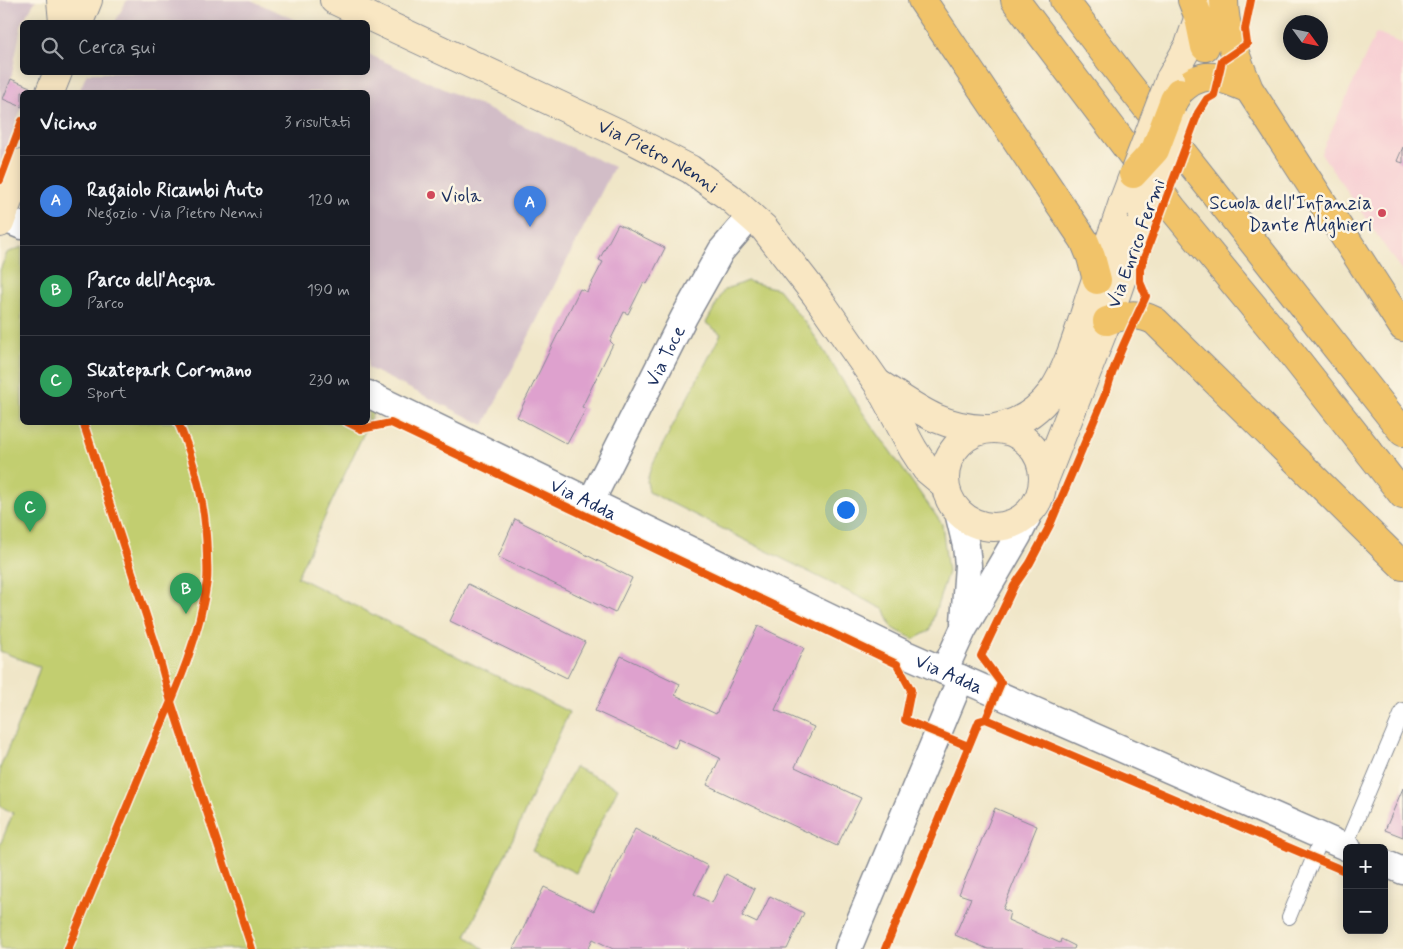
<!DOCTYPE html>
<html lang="it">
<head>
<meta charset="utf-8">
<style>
	:root { --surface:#171b24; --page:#20242c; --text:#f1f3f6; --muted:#9ea1a6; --line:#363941; --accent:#ea580c }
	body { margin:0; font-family:Mynerve,sans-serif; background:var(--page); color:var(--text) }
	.controls { position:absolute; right:15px; bottom:15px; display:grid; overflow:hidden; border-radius:8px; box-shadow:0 2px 12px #0003 }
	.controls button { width:45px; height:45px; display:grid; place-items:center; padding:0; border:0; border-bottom:1px solid var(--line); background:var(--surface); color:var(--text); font:25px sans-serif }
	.compass { position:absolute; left:1283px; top:15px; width:45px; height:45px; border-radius:50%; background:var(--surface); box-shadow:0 2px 12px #0003; rotate:123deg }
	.you { position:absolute; left:845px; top:509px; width:18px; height:18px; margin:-12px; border:4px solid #fff; border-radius:50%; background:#1a73e8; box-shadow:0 0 0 8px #1a73e833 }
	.badge { display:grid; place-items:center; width:32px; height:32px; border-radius:50%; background:var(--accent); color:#fff; font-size:16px; font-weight:700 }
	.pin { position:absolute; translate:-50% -41px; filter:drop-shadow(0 1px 2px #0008) }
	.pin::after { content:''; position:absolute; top:26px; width:18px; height:15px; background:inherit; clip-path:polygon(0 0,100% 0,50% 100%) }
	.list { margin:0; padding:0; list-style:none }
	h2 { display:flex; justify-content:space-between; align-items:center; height:65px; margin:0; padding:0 20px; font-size:21px }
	h2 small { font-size:16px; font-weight:400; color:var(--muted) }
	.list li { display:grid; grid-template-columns:32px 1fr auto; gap:15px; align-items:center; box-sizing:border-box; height:90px; padding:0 20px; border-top:1px solid var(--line) }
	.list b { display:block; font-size:19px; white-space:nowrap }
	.list p { margin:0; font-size:16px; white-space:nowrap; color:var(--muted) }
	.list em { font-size:16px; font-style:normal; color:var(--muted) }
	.icon { flex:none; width:28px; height:28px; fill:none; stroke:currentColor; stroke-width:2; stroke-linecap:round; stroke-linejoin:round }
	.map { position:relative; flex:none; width:1403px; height:949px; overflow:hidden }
	.search { position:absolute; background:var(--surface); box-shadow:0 2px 12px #0003; left:20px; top:20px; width:350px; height:55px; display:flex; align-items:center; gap:12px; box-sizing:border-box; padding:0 18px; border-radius:8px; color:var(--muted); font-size:19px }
	.panel { position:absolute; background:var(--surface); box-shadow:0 2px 12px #0003; left:20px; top:90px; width:350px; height:335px; border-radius:8px }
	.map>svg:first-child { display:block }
	.built { fill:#f7cfd3 }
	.industrial { fill:#d2bdc7 }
	.green { fill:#c2ce70; stroke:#6e7e67 }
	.building { fill:#dea1ce }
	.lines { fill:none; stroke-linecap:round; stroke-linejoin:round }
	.lane-casing { stroke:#868a93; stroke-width:16 }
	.street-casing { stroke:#868a93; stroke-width:29 }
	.secondary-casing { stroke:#868a93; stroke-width:30 }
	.highway-casing { stroke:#868a93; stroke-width:30 }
	.lane { stroke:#fff; stroke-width:14 }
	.street { stroke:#fff; stroke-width:26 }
	.secondary { stroke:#f9e7c3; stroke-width:28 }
	.highway { stroke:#f1c369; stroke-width:28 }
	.secondary-bridge-casing { stroke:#868a93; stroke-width:30; stroke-linecap:butt }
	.highway-bridge-casing { stroke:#868a93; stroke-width:30; stroke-linecap:butt }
	.secondary-bridge { stroke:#f9e7c3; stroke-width:28 }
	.highway-bridge { stroke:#f1c369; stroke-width:28 }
	.cycleway-casing { stroke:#fcf5e5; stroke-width:11 }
	.cycleway { stroke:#e8590c; stroke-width:8 }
	.poi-dot { fill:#d1495b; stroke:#fcf5e5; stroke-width:2 }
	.labels { text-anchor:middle; stroke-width:5; stroke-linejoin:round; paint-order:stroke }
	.street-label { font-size:19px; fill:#1b2f5e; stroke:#fcf5e5 }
	.poi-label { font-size:19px; fill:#1b2f5e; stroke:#fcf5e5; text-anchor:start }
</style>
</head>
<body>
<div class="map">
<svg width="1403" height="949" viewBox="0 0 1403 949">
	<rect width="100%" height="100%" fill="#fcf5e5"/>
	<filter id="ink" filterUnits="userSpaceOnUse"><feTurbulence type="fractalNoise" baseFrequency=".02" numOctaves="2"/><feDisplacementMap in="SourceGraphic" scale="10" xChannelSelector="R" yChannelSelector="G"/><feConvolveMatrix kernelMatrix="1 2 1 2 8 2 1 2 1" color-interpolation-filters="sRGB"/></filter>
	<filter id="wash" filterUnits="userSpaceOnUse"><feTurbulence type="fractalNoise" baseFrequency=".0096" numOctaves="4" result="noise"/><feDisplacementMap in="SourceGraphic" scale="20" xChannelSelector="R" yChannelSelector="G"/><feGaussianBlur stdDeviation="1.12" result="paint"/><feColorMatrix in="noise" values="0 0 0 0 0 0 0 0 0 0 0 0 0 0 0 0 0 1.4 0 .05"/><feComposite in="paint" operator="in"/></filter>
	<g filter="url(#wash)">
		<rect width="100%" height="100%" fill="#f0e6c8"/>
		<path class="built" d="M1376,33L1403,44V273L1321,153Z"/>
		<path class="industrial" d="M0,0H36L22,22L11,79L3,99L22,107L0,166Z
			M127,0H251L300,22H115Z
			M368,54L614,167L484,425L368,368V92H79L87,73L368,72Z"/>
		<path class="green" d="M22,247V422H368V408L374,411L297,577L569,712L515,834L466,936L484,949H0V845L13,813L0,806V768L35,682L40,667L0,651V270L7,253Z
			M747,281L778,289L810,329L863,413L942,524L948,572L929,631L914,639L892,628L885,610L649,492L647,481L651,467L721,334L706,323L724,290Z
			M575,767L618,788L576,873L532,851Z"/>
		<g id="blocks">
			<path class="building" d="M11,79L30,87L28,92H22V107L3,99Z
				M1403,147V163L1397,161Z
				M618,224L665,248L647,284L644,282L628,314L624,312L610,341L613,344L582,407L586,409L567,444L517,417L580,289L587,292L603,262L599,260Z
				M515,519L632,578L615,613L498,557Z
				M468,584L585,642L567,678L450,621Z
				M758,626L804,648L775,710L814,727L795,767L861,798L837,846L707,785L720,758L679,739L675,748L595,711L621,656L680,684L675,695L716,714Z
				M1403,788V837L1385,830Z
				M995,808L1037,826L1003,909L1010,912L1008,920L1060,943L1061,939L1075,946L1074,949H988L955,935L971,898L959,894Z
				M635,829L708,866L694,894L712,903L726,874L755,889L742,916L757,923L770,896L804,913L787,949H613L593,939L588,949H513L544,887L594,911Z"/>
		</g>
	</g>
	<g filter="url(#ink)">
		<use href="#blocks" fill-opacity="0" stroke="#868a93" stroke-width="1"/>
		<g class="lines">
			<g class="lane-casing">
				<path id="lane" d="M1345,847L1403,710
					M1289,917L1322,837"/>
			</g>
			<g class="street-casing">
				<g id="street">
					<path d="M2,218L22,226"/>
					<path id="s1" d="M368,394L901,652L1348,848"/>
					<path id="s2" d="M590,503L684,317L721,251L751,216"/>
					<path d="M958,512L966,546L968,565L964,622"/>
					<path d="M944,671L963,630L1018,536L1031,510"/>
					<path d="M1384,863L1403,871"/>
					<path d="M848,949L961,678"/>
				</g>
			</g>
			<g class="secondary-casing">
				<g id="secondary">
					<path d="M61,0L63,22"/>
					<path id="s3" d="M334,0L625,136L690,169L729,197L764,228L816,295L878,384L913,449L926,469L944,484"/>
					<path d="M79,22L88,0"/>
					<path d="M1170,79L1189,45L1202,7"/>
					<path d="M50,92L58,72"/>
					<path d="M0,223L22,163"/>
					<path d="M879,384C917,408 938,427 985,429"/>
					<path d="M995,428C1019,424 1038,411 1052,392C1067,372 1080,328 1088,303C1099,269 1112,236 1123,202"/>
					<circle cx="994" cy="478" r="49"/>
					<path d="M1043,483L1107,321L1141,223"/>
				</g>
			</g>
			<g class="highway-casing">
				<path id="highway" d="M922,0L1084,240L1091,257L1097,280
					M1015,0L1173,209L1281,340L1403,495
					M1064,0L1125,80L1403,432
					M1192,0L1199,18L1205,47
					M1224,0C1224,31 1238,61 1249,89L1403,327
					M1179,92C1205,67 1221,78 1249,89
					M1107,321C1124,315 1138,312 1155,321L1403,566"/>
			</g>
			<use href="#lane" class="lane"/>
			<use href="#street" class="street"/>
			<use href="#secondary" class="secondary"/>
			<use href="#highway" class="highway"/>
			<g class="secondary-bridge-casing">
				<path id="secondary-bridge" d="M1123,202L1170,79
					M1141,223L1178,124"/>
			</g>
			<g class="highway-bridge-casing">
				<path id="highway-bridge" d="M1133,174L1155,150L1174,100L1179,92"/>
			</g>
			<use href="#secondary-bridge" class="secondary-bridge"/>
			<use href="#highway-bridge" class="highway-bridge"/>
			<g class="cycleway-casing">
				<path id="cycleway" d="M0,180L22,121
					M83,422L156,646L171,702L252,949
					M347,422L361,429L391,423L897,664L911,690L905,720L968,746
					M986,719L1001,683L981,656L1014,586L1030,563L1050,525L1107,390C1116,357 1132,327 1146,296L1140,282V269L1198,113L1207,99L1214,95L1222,61L1247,44L1245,29L1251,0
					M68,949C95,884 122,818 149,753C173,697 199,642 207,581C208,573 207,563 207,555C206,507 197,466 178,422
					M885,949L979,721L986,719L1347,872"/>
			</g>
			<use href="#cycleway" class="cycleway"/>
		</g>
	</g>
	<g class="poi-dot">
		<circle cx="431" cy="195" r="5"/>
		<circle cx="1382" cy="213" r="5"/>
	</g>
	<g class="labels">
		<g class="street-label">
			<text dy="7" stroke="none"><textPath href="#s3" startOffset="360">Via Pietro Nenni</textPath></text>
			<text transform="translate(1135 243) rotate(-70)" y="7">Via Enrico Fermi</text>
			<text dy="7" stroke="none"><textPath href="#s2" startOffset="165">Via Toce</textPath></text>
			<text dy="7" stroke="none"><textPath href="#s1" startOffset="240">Via Adda</textPath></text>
			<text dy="7" stroke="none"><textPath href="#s1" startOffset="645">Via Adda</textPath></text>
		</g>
		<g class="poi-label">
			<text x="441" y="202">Viola</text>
			<text x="1372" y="209" text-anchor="end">Scuola dell'Infanzia<tspan x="1372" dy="22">Dante Alighieri</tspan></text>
		</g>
	</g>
</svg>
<div class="controls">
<button>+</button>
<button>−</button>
</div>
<svg class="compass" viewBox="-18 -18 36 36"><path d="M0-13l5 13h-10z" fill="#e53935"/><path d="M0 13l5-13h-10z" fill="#9ea1a6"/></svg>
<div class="you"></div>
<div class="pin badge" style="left:530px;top:227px;background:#3f7fe0">A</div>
<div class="pin badge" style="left:186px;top:614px;background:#2e9e5b">B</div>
<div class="pin badge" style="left:30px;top:532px;background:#2e9e5b">C</div>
<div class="search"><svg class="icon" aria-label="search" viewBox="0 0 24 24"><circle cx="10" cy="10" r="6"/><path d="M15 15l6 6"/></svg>Cerca qui</div>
<section class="panel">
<h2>Vicino<small>3 risultati</small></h2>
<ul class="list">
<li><span class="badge" style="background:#3f7fe0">A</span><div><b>Ragaiolo Ricambi Auto</b><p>Negozio · Via Pietro Nenni</p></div><em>120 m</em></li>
<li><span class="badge" style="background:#2e9e5b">B</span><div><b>Parco dell'Acqua</b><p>Parco</p></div><em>190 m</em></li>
<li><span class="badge" style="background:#2e9e5b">C</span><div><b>Skatepark Cormano</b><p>Sport</p></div><em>230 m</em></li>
</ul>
</section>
</div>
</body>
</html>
